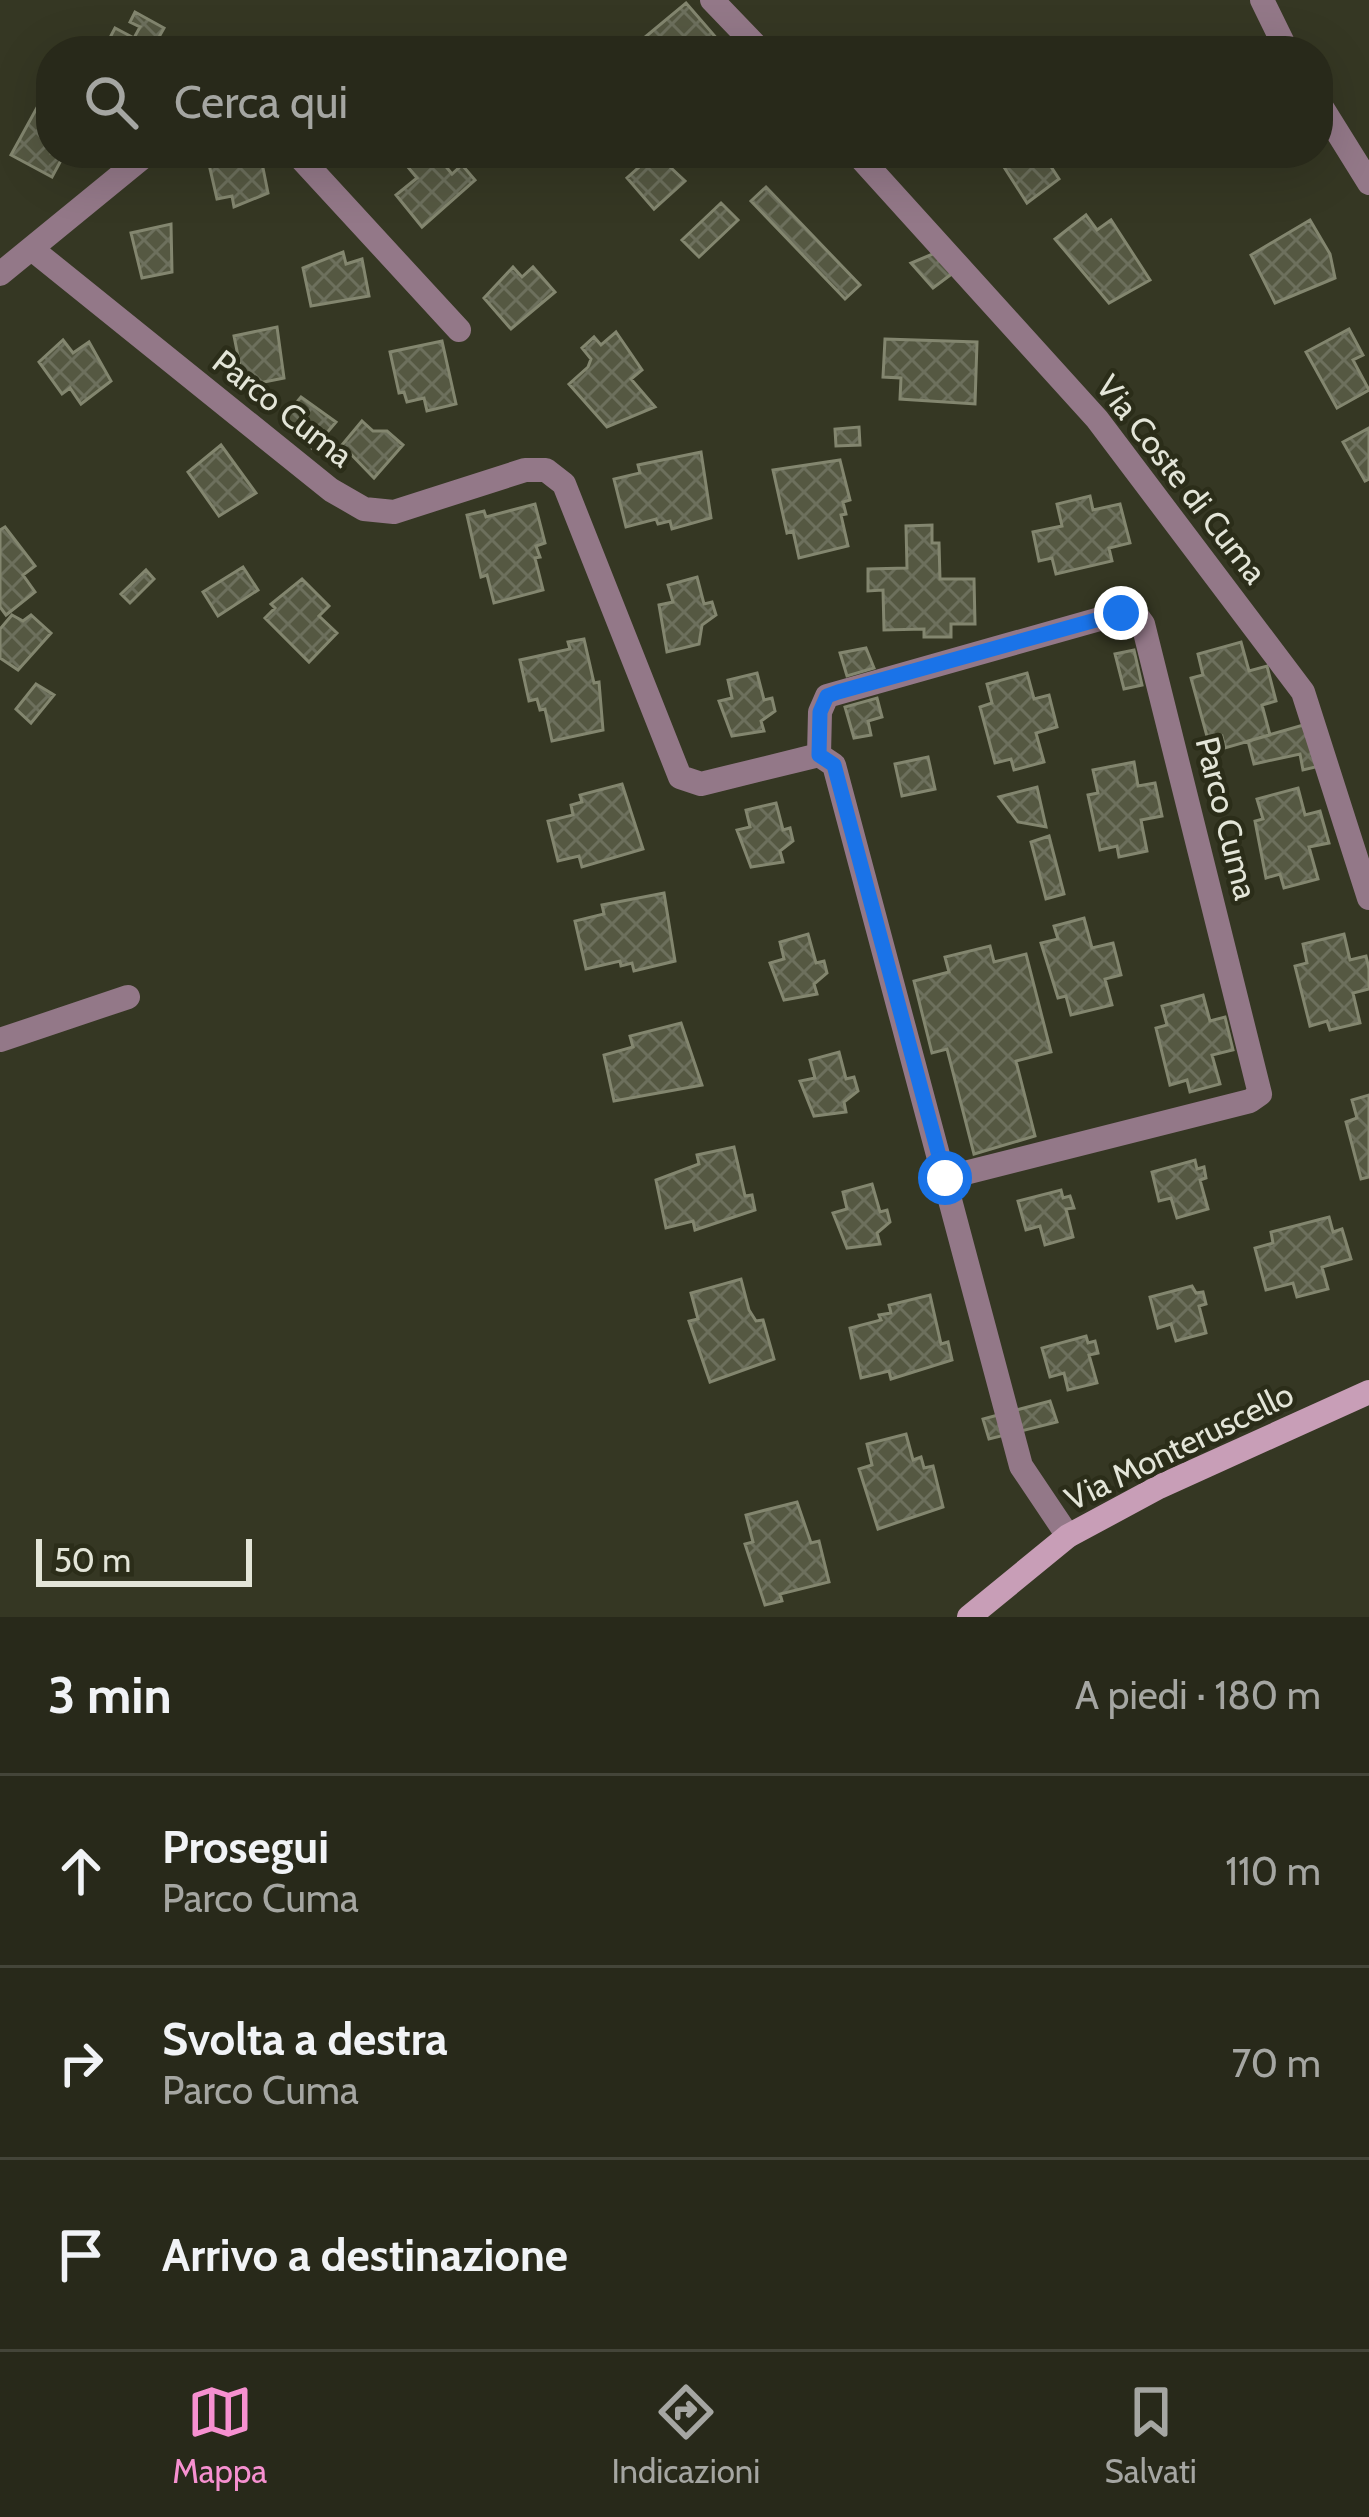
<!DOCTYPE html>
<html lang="it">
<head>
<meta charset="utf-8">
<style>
	:root { --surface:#28291a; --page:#343527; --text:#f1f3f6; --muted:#a5a6a2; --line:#444539; --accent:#f690d0 }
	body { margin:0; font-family:Cabin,sans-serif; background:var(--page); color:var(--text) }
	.scale { position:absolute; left:36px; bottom:30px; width:216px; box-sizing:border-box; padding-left:12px; border:6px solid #e3e5d8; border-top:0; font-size:33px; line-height:42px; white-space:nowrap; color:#e3e5d8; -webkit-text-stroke:9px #2b2d19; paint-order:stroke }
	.stop { position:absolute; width:36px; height:36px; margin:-27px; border:9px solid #1a73e8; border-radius:50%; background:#fff }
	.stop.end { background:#1a73e8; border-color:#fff; box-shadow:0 3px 12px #0008 }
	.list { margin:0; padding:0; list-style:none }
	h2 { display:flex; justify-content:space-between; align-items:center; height:156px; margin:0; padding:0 48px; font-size:51px }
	h2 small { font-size:39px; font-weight:400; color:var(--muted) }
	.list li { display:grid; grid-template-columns:78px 1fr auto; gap:36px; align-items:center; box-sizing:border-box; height:192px; padding:0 48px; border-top:3px solid var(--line) }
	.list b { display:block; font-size:45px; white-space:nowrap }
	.list p { margin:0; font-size:39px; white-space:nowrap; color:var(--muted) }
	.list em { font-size:39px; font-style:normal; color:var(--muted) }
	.icon { flex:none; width:66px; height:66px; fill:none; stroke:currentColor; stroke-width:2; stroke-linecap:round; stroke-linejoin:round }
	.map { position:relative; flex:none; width:1369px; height:1617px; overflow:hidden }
	.search { position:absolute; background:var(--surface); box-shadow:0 12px 48px #0002; left:36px; right:36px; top:36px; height:132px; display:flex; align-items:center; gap:30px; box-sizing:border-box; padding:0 42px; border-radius:48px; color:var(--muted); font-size:45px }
	.sheet { height:732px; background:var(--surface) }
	nav { display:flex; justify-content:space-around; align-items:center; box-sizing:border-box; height:168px; border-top:3px solid var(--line); background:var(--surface); font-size:33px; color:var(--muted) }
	nav a { display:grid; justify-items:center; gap:6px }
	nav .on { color:var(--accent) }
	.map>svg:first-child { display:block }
	.building { fill:url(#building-cross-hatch); stroke:#83866f; stroke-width:3 }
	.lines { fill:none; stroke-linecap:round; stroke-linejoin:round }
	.street { stroke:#937888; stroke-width:24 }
	.secondary { stroke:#c89eb7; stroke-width:24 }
	.route { stroke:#1a73e8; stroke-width:15 }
	.labels { text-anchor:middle; stroke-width:9; stroke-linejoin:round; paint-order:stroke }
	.street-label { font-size:33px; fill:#e3e5d8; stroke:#2b2d19 }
</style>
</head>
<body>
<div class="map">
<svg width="1369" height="1617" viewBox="0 0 1369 1617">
	<defs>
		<pattern id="building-cross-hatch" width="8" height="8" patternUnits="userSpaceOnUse" patternTransform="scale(3)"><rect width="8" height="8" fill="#555842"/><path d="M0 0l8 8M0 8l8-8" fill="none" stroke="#6d705d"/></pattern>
	</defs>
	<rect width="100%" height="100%" fill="#353723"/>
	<path class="building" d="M686,3L719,41L707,51H643L650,45L644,38Z
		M135,12L164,28L159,37L181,51H103L115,28L134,38L140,27L130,22Z
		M39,104L51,110V153H65L52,177L11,155Z
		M260,153L268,193L234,207L232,196L217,199L208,160Z
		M423,153H435L452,174L462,165L475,180L422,227L396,195L417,178L407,166Z
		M655,153L685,181L654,209L627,178Z
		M995,153H1042L1059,179L1027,203Z
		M766,187L860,285L845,299L751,201Z
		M721,203L738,220L699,257L682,240Z
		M1086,215L1097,230L1111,220L1150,280L1109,303L1055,239Z
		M1310,220L1330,254L1335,278L1275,303L1251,255Z
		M171,224L172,272L142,278L131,233Z
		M343,252L346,264L362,259L369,296L311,306L303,268Z
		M935,253L953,273L933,288L911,263Z
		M513,267L522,277L533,267L555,292L511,329L484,298Z
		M277,327L284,378L244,386L234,336Z
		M1349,329L1363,355L1353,360L1369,390L1337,408L1306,352Z
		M616,332L642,370L631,379L655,407L607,427L569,384L588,367L591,359L582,348L594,337L601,345Z
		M885,339L977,342L975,404L900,399L901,378L883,377Z
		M63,340L73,353L89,342L111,381L81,404L70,388L62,394L39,362Z
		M442,341L456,404L427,411L424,398L407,402L404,392L399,393L390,352Z
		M301,397L336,422L313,449L281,421Z
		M362,421L373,431H387L403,445L374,478L342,445Z
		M859,427L860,445L836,446L835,429Z
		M1369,428V479L1365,481L1343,442Z
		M221,445L256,493L219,516L188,472Z
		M701,452L711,518L672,529L670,521L658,524L656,519L626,527L614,479L640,473L638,465Z
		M840,460L850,500L843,502L846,514L841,515L848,546L799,558L793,531L787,533L773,470Z
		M1090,496L1093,510L1120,504L1130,543L1109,548L1112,561L1056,574L1052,558L1039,561L1033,532L1062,526L1057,504Z
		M535,504L545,543L536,546L540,557L535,558L543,590L494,603L487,575L481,577L467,515L484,511L486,517Z
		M932,525V543H939L940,579H974L975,624H951V637H924V629L884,630L883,590L868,591V569L907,568L906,526Z
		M5,527L35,566L23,575L35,592L6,615L0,607V530Z
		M243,567L258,590L218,616L203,592Z
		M146,570L154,579L130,603L121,594Z
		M697,577L704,604L712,602L716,615L702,625L699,644L667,652L659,605L673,602L668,585Z
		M302,579L329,606L319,616L337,633L309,662L265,618L275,608L271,604Z
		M12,615L23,621L31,615L51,633L18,670L0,658V629Z
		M584,639L594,683L599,682L603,730L552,741L545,709L540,710L537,699L529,701L520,660L570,649L568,642Z
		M1241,642L1249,671L1267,666L1276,701L1262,705L1270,735L1225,748L1222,736L1208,740L1191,678L1203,675L1198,654Z
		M866,648L874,668L847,676L840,653Z
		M1134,650L1142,685L1124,689L1115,654Z
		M757,673L764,700L772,698L775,711L761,721L764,731L732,736L719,701L732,698L728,680Z
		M1027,673L1034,699L1049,695L1057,727L1036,733L1044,762L1014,770L1011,759L995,763L980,707L992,703L987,684Z
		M36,684L54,695L31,723L16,709Z
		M877,698L882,717L868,721L871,735L854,738L845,707Z
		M1310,723L1324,765L1303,770L1300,754L1254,764L1248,741Z
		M928,757L935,789L902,796L895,764Z
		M1134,762L1138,786L1155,783L1162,816L1141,820L1147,851L1119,857L1117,846L1100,850L1088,795L1098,793L1093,770Z
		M622,784L643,849L582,867L579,856L558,861L548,821L573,815L571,805L582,802L580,795Z
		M1037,787L1046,827L1018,822L999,797Z
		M1298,788L1305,815L1320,811L1329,843L1309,847L1318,879L1284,888L1280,874L1266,878L1255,821L1263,819L1257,799Z
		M776,803L783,830L790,828L793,841L780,851L783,862L751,867L737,830L750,827L746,810Z
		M1049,836L1064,894L1046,899L1031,842Z
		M664,893L675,961L634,971L632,963L621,966L620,961L586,969L575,921L604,914L602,905Z
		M1084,918L1092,948L1113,943L1121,975L1105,979L1112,1005L1071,1015L1066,996L1058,998L1041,943L1058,939L1054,926Z
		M808,934L816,963L824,961L827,973L814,984L817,994L784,1000L770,963L784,959L780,942Z
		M1344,934L1350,960L1366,956L1369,969V989L1353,993L1360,1023L1330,1030L1327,1021L1310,1026L1295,966L1307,963L1303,944Z
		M990,946L994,962L1026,954L1051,1052L1016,1061L1035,1136L974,1154L947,1049L932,1053L914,981L949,972L945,957Z
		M1203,995L1210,1021L1225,1017L1233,1050L1212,1055L1220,1084L1190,1092L1187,1080L1170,1085L1156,1028L1167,1025L1162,1006Z
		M681,1023L702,1085L614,1101L604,1055L633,1047L630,1036Z
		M839,1052L846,1079L854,1077L858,1091L844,1102L846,1112L814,1116L800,1081L815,1078L810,1060Z
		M1369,1095V1177L1361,1179L1346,1122L1357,1118L1352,1100Z
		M734,1147L745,1196L752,1195L755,1210L695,1230L693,1221L666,1228L656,1180L699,1164L697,1155Z
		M1195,1160L1197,1169L1204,1167L1206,1178L1200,1180L1208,1209L1177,1218L1171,1198L1159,1201L1152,1172Z
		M872,1184L880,1212L887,1210L890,1222L877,1233L880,1244L847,1248L833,1213L847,1209L843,1192Z
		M1061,1190L1063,1198L1070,1196L1074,1208L1066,1209L1073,1237L1045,1245L1040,1226L1026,1230L1018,1201Z
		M1329,1217L1333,1232L1342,1229L1351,1259L1322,1267L1328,1289L1297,1297L1293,1283L1266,1290L1255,1248L1273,1243L1271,1232Z
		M741,1279L749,1310L756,1321L763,1320L774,1359L710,1382L689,1321L698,1319L691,1293Z
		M1192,1286L1196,1293L1203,1292L1206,1304L1199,1306L1206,1333L1176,1341L1171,1324L1158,1328L1150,1297Z
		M930,1295L941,1344L948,1342L952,1360L891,1379L889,1371L861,1378L850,1328L881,1320L879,1315L891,1313L889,1305Z
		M1086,1336L1088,1343L1095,1341L1098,1353L1089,1355L1097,1383L1068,1390L1064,1373L1050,1377L1042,1348Z
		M1050,1401L1057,1422L989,1439L983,1419Z
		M906,1434L913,1460L921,1457L924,1468L933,1466L943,1507L878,1529L859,1469L872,1465L867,1444Z
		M797,1502L811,1543L819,1541L829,1582L780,1594L782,1601L765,1605L745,1544L753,1542L746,1515Z"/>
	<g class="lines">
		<path class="street" d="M712,0L761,51
			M1262,0L1287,51
			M1318,101L1369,183
			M296,153L459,330
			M856,153L1097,419L1303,692L1369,898
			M33,250L331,490L364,509L394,512L525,470H546L564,484L680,777L701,784L819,755L834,765L1021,1466L1068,1536
			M0,274L148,153
			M819,755L820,712L827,696L1121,613H1135L1143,624L1260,1094L1250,1101L945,1178
			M0,1040L128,997"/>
		<path class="secondary" d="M969,1617L1068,1536L1159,1487L1369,1392"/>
	</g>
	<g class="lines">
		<path class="route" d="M945,1178L834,765L819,755L820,712L827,696L838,692L1121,613"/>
	</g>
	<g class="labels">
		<g class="street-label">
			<text transform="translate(283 408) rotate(38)" y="12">Parco Cuma</text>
			<text transform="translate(1182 479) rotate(52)" y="12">Via Coste di Cuma</text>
			<text transform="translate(1227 818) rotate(76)" y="12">Parco Cuma</text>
			<text transform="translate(1179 1446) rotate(-26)" y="12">Via Monteruscello</text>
		</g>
	</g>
</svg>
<div class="scale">50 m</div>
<div class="stop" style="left:945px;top:1178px"></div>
<div class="stop end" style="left:1121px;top:613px"></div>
<div class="search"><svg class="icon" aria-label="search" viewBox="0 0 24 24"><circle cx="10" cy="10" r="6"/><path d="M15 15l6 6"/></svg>Cerca qui</div>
</div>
<section class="sheet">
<h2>3 min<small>A piedi · 180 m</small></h2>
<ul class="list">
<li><svg class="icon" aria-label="ahead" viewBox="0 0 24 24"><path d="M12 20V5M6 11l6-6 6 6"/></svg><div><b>Prosegui</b><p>Parco Cuma</p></div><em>110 m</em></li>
<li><svg class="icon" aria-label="right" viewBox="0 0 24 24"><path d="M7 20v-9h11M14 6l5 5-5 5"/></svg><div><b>Svolta a destra</b><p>Parco Cuma</p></div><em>70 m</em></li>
<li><svg class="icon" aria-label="arrive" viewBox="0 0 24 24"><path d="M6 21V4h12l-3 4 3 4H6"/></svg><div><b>Arrivo a destinazione</b></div></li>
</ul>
</section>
<nav>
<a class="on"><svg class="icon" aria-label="map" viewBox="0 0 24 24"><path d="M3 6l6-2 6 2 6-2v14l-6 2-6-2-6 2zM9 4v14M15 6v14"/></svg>Mappa</a>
<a><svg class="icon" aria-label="directions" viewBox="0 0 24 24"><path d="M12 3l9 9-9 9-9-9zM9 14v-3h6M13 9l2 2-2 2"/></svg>Indicazioni</a>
<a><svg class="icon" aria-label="saved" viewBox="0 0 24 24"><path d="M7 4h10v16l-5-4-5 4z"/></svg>Salvati</a>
</nav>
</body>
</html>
